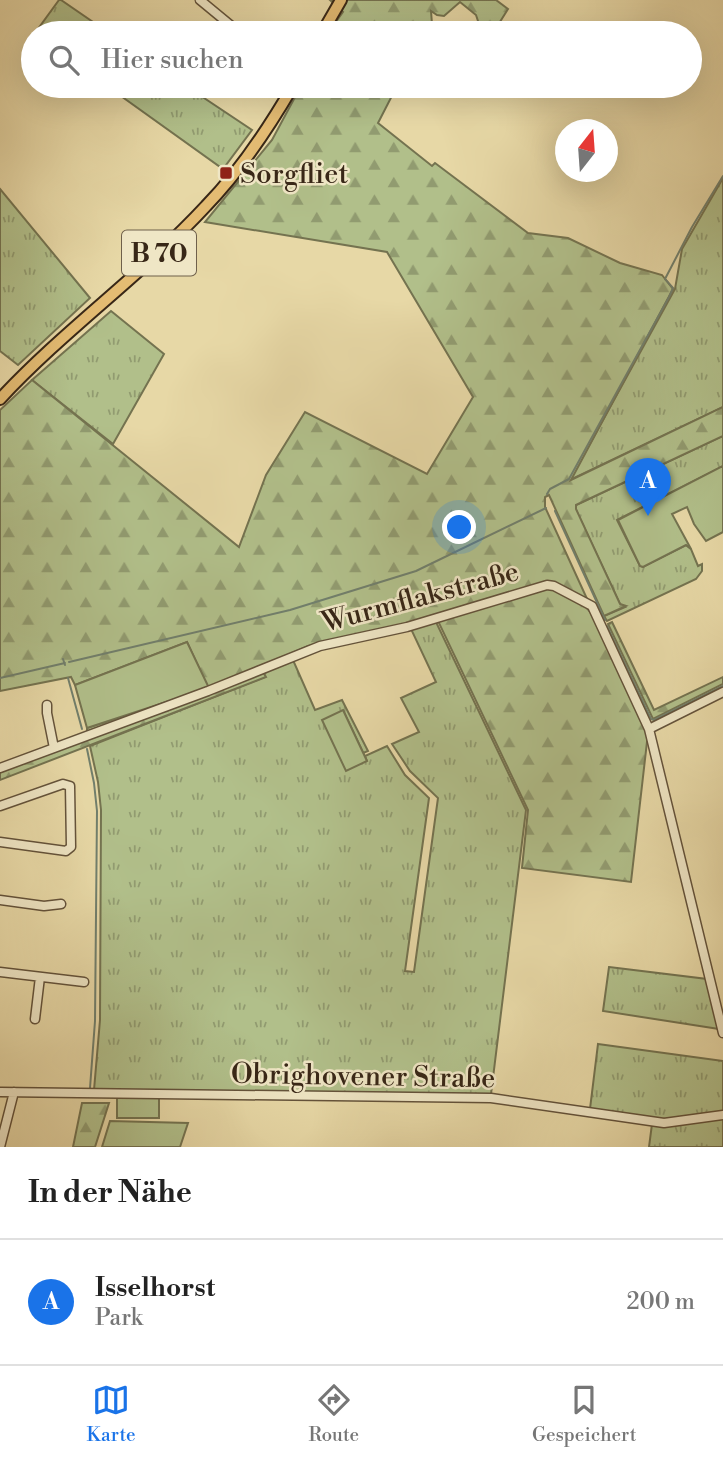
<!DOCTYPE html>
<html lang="de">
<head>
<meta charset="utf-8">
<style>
	:root { --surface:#fff; --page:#f6f6f6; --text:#222; --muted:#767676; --line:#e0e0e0; --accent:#1a73e8 }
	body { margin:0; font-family:"Libre Bodoni",serif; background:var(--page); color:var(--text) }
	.compass { position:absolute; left:555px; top:119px; width:63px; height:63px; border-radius:50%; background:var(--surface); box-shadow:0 7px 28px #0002; rotate:17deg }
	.you { position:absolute; left:460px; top:528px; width:24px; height:24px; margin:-18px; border:5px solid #fff; border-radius:50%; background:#1a73e8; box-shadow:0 0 0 10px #1a73e833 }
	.badge { display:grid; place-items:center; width:46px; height:46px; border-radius:50%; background:var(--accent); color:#fff; font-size:23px; font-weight:700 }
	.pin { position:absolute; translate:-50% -58px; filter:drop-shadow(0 2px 4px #0008) }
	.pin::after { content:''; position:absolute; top:37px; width:24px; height:21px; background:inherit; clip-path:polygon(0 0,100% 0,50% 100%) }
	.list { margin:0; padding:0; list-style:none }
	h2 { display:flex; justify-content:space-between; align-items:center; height:91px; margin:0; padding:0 28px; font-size:30px }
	h2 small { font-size:23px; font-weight:400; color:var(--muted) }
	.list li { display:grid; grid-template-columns:46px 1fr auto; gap:21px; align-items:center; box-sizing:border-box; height:126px; padding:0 28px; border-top:2px solid var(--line) }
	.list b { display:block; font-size:26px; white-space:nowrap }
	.list p { margin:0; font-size:23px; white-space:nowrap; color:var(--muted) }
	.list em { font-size:23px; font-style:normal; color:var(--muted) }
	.icon { flex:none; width:38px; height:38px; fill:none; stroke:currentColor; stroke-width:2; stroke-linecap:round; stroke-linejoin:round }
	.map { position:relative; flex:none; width:723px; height:1147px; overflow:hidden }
	.search { position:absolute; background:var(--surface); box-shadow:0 7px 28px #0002; left:21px; right:21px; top:21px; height:77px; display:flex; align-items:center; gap:18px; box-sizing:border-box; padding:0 24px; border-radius:38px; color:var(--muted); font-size:26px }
	.sheet { height:217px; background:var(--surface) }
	nav { display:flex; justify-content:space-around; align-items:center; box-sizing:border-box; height:98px; border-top:2px solid var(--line); background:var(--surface); font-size:19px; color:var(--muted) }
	nav a { display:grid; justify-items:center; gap:4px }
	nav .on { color:var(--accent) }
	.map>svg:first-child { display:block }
	.grass { fill:url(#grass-tufts); stroke:#747350; stroke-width:2 }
	.forest { fill:url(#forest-firs); stroke:#747350; stroke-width:2 }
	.park { fill:#b1bf8a; stroke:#747350; stroke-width:2 }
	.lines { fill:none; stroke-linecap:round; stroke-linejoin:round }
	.stream { stroke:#717f6c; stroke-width:2 }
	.minor-casing { stroke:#64533b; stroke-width:11 }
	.major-casing { stroke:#382717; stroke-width:14 }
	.minor { stroke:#efe6c5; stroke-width:8 }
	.major { stroke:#e4bc73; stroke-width:10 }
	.poi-dot { fill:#8f2418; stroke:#efe6c5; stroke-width:2.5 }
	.labels { text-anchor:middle; stroke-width:5; stroke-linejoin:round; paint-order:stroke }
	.shield { fill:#efe6c5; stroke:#6f604b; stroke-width:2 }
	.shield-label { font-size:26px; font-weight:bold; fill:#382717 }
	.poi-label { font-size:28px; fill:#382717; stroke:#efe6c5; text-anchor:start }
	.street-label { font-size:28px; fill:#382717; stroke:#efe6c5 }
</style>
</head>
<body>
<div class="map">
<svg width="723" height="1147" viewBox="0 0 723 1147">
	<defs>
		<pattern id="grass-tufts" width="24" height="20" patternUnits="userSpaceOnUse" patternTransform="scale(1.75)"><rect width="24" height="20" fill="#b1bf8a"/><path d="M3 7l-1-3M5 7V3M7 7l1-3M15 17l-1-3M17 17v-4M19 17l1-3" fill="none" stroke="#919b70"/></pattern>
		<pattern id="forest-firs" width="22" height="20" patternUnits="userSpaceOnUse" patternTransform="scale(1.75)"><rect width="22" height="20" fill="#b1bf8a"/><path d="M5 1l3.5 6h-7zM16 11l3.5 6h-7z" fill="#919b70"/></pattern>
	</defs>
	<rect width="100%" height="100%" fill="#e7d8a6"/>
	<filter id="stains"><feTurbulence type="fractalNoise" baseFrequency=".00286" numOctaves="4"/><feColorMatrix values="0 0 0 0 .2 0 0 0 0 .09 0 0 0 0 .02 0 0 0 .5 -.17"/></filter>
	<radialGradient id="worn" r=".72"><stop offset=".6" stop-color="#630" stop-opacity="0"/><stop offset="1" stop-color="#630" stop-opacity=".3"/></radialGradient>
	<path class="grass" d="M59,0H61L109,33H35Z
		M107,86H186L252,130L223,169Z
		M723,178V407L570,480L675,289L682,249Z
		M0,189L90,298L18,365L0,351Z
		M111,311L164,354L113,444L32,380Z
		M723,436V466L617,520L640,566L643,567L686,545L691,549L698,566L702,564V571L696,579L607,621L604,616L625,607L620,604L575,508L576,505Z
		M436,622L526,810L491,1094L94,1090L100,1020L101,810L98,782L90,746L265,677L263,672L293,660L315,710L342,700L368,751L363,753L343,710L367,761L365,756L387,746L405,775L429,798L405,971L414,972L438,798L410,771L392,744L419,732L401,698L436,682L411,629Z
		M609,967L707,979L719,1029L603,1011Z
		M598,1044L723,1061V1111L665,1120L590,1109Z
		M723,1117V1147H649L652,1124Z"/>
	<path class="forest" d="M330,0H496L508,9L493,33H482L476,15L460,2L444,16L437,15L431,11L432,24L426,33H328L343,12Z
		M301,86H397L378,123L432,166L435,163L528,233L568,238L620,263L662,275L673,289L571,480L723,407V436L576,505V509L620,604L626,606L604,616L549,495L545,497V507L588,601L551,581L400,626L308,646L260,667L266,677L0,780V770L87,739V728L208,688L187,642L75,685L71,677L0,691V410L32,380L239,547L266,475L305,412L427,474L473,397L387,252L205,222L272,140Z
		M550,588L585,606L593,615L648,733L631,882L522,868L528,810L438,621Z
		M612,622L654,710L723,677V684L653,719L608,624Z
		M82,1103H109L95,1147H73Z"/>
	<path class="park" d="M723,466V532L706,541L694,524L687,507L672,514L691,549L686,545L643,567L640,566L618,520Z
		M187,642L209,688L87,728L75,685Z
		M343,710L367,761L346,771L322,720Z
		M117,1096H159V1118H117Z
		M110,1121L188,1123L180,1147H102Z"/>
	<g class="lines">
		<path class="stream" d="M547,494L550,489L569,479L669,297L673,288L665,279L692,227L723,176
			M555,511L605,620
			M607,626L651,719L654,720L723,686
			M63,659L65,665
			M69,662L290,610L416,571L546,508
			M0,678L65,663
			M68,678L82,729
			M87,749L94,783L97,811L95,1021L90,1088"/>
		<g class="minor-casing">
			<path id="minor" d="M200,0L240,33
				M47,705V713L54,748
				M649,729L723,1033
				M0,768L208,691L320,646L407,627L547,585L554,586L592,606L649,729L723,692
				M0,806L63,784L70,786L71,847L66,851L0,842
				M0,900L44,906L61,904
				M0,972L84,982
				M35,1019L40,977
				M0,1092L491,1098L664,1123L723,1115
				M0,1147L14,1092"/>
		</g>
		<g class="major-casing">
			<path id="major" d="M322,33L341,0
				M0,399C64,330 142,275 206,206C241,170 268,129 293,86"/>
		</g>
		<use href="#minor" class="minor"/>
		<use href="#major" class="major"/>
	</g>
	<rect class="poi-dot" x="219" y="166" width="14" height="14" rx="3.5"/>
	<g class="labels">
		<rect class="shield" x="122" y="230.5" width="74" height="45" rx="5"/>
		<g class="shield-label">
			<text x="159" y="262">B 70</text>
		</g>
		<g class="poi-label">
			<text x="240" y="183">Sorgfliet</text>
		</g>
		<g class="street-label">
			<text transform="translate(420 596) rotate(-15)" y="10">Wurmflakstraße</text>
			<text transform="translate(363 1075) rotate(1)" y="10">Obrighovener Straße</text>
		</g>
	</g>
	<rect width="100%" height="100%" filter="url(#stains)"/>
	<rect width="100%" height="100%" fill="url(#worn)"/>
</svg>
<svg class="compass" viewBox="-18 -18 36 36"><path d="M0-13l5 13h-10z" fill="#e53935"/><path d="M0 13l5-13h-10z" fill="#767676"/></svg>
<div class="you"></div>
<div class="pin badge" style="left:648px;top:516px">A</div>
<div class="search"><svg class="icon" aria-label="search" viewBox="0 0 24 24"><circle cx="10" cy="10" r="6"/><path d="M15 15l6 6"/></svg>Hier suchen</div>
</div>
<section class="sheet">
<h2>In der Nähe<small></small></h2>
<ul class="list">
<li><span class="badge">A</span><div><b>Isselhorst</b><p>Park</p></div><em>200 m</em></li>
</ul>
</section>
<nav>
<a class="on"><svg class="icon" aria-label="map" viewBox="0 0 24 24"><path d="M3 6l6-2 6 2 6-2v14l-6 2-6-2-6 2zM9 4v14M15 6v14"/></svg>Karte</a>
<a><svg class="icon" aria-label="directions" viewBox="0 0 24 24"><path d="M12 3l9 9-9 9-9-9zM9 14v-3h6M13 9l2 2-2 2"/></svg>Route</a>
<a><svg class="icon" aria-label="saved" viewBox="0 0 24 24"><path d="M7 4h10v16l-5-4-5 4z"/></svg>Gespeichert</a>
</nav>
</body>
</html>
